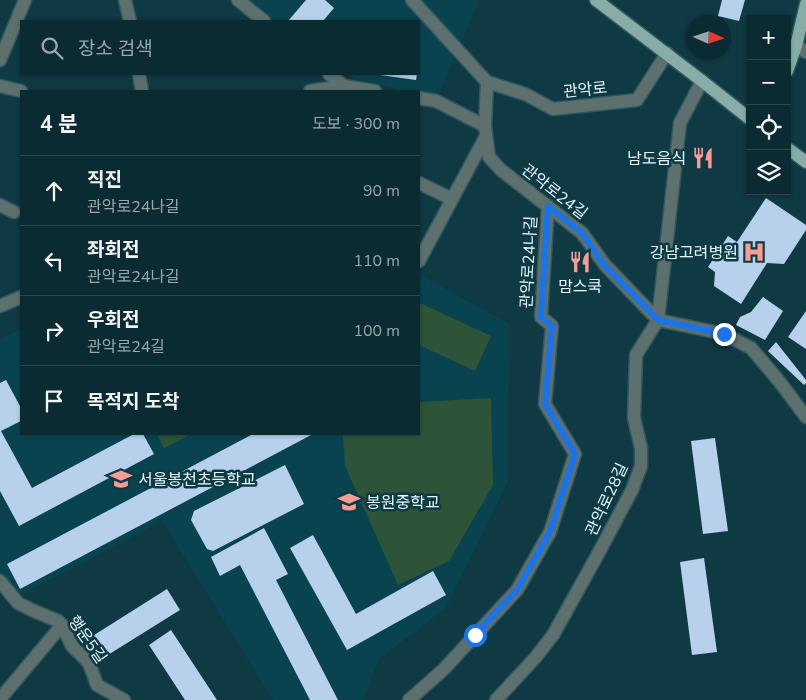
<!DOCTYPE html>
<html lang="ko">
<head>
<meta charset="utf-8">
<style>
	:root { --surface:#0b2b32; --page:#14333a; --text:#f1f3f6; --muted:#9aa7ac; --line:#2b474d }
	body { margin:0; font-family:"Nunito Sans","Noto Sans KR",sans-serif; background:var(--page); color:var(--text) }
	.controls { position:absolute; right:15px; top:15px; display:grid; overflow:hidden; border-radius:0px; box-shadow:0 1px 4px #0004 }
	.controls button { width:45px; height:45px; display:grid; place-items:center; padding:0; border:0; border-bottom:1px solid var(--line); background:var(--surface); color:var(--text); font:25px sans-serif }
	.compass { position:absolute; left:686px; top:15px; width:45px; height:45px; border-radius:50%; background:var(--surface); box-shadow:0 1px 4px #0004; rotate:93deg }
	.stop { position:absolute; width:15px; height:15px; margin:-11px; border:4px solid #1a73e8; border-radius:50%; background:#fff }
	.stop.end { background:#1a73e8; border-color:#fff; box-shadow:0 1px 5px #0008 }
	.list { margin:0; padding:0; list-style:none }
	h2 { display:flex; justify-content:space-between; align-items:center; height:65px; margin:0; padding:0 20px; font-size:21px }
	h2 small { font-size:16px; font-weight:400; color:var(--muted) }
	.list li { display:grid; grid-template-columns:32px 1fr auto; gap:15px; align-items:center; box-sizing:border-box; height:70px; padding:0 20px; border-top:1px solid var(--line) }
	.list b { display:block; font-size:19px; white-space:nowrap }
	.list p { margin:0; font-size:16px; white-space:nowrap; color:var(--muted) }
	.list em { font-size:16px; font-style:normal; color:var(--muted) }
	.icon { flex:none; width:28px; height:28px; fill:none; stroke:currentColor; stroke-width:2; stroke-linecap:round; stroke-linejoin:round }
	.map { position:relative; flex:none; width:806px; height:700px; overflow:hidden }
	.search { position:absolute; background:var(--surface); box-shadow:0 1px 4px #0004; left:20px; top:20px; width:400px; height:55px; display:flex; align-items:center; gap:12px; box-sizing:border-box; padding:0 18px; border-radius:0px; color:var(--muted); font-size:19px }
	.panel { position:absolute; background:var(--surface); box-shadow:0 1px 4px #0004; left:20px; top:90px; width:400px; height:345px; border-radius:0px }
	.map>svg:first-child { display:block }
	.built { fill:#094350 }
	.green { fill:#2d5338 }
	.building { fill:#b7d1ed }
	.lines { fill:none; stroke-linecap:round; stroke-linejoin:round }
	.minor-casing { stroke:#315861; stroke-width:15 }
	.major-casing { stroke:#315861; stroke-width:15 }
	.minor { stroke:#5e706d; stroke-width:12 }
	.major { stroke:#88ada7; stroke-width:12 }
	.route { stroke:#1a73e8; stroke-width:6 }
	.labels { text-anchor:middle; stroke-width:5; stroke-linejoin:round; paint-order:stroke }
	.street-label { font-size:16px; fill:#e3f8ff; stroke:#0f3943 }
	.poi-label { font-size:16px; fill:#e3f8ff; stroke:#0f3943; text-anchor:end }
</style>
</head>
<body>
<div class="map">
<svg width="806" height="700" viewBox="0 0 806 700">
	<rect width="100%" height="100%" fill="#0f3943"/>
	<path class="built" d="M241,0H479L436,101L419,96V91H402L342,74H419V21H270Z
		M419,274L509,324L508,482L446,608L379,659L363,700H273L162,521L23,594L0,581V339L21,329V434H419Z"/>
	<path class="green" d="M420,303L491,336L475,371L419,345V306Z
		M491,398L493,485L449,561L398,585L345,466L343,434H419V402Z
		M157,434H192L164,448Z"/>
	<path class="building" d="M306,0H325L334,8L323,21H288Z
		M722,0H745L739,21L718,16Z
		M380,74H417L416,80L380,75Z
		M766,198L806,225V230L784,264L767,263L741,304L714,286L715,272L708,267L728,236L737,242Z
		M763,297L783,311L765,340L736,325L740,317L751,312Z
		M806,311V349L788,337Z
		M776,342L806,380V383L804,385L768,351Z
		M6,380L21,408V421L1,431L32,488L134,434H143L154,454L19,526L0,491V383Z
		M253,434H313L20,589L7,564Z
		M715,438L728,531L703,534L691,441Z
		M285,465L304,504L213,551L207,549L191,520L194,511Z
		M264,528L288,574L276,580L338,700H310L240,565L220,576L211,557Z
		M313,535L356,614L433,571L446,595L347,650L290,548Z
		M704,558L717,652L692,655L680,562Z
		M167,589L180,610L103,658L91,637Z
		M171,630L217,700H185L149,645Z"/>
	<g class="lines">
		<g class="minor-casing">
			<path id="minor" d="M125,0L130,21
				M238,0L264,21
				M412,0L487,82L485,126L489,157L501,170L582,233L605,265L658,320L724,334L751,348L779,381L806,417
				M796,46L806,52
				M0,60L25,0
				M139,74L142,91
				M329,74L344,86
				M487,82L525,94L553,109L637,100L667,53
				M0,86L21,91
				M310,91L344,86L375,91
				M419,98L436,101L485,126
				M419,183L452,199
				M0,205L14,212
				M419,261L486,136
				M0,306L21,297
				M0,581L18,603L34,611L58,621L62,625L72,646L89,663L97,685L124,700
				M0,699L62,625
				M409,700L443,670L517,590L550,532L575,454L545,404L552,326L541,317L548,206
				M496,700L535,658L553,635L598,554L632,490L641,466V448L634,418L636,355L658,320L680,123L702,81"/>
		</g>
		<g class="major-casing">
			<path id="major" d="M596,0L702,81L750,119
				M787,71L796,46L806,4
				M787,148L806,162"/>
		</g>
		<use href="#minor" class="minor"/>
		<use href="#major" class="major"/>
	</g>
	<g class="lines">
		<path class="route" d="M475,635L517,590L550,532L575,454L545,404L552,326L541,317L548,206L582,233L604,265L658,320L724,334"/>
	</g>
	<defs>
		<g id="restaurant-bare" transform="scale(1.725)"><path d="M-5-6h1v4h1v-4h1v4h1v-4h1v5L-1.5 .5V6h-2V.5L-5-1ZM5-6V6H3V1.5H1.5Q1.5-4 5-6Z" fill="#f59c96" stroke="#0f3943" stroke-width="2.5" paint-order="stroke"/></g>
		<g id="hospital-bare" transform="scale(1.725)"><path d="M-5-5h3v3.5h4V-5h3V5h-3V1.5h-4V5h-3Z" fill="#f59c96" stroke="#0f3943" stroke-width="2.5" paint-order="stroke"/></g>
		<g id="school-bare" transform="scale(1.725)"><path d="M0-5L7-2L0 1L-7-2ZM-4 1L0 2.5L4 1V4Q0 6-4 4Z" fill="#f59c96" stroke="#0f3943" stroke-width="2.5" paint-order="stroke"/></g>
	</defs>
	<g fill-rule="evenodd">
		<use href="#restaurant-bare" x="703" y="158"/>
		<use href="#hospital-bare" x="754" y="252"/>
		<use href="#restaurant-bare" x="580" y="262"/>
		<use href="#school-bare" x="121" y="479"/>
		<use href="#school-bare" x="349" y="502"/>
	</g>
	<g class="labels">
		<g class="street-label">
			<text transform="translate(585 89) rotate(-6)" y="6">관악로</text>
			<text transform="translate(555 191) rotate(38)" y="6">관악로24길</text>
			<text transform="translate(528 262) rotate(-87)" y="6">관악로24나길</text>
			<text transform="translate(606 499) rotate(-65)" y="6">관악로28길</text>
			<text transform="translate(88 639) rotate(55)" y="6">행운5길</text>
		</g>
		<g class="poi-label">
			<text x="686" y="164">남도음식</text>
			<text x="738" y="258">강남고려병원</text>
			<text x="580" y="292" text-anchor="middle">맘스쿡</text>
			<text x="138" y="485" text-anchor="start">서울봉천초등학교</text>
			<text x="366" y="508" text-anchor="start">봉원중학교</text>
		</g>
	</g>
</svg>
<div class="controls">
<button>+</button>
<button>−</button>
<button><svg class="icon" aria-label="locate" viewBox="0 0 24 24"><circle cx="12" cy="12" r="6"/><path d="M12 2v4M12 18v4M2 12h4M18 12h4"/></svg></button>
<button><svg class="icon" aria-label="layers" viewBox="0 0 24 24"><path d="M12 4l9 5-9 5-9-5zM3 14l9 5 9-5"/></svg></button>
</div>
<svg class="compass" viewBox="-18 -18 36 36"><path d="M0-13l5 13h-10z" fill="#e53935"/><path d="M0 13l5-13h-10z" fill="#9aa7ac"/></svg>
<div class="stop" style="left:475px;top:635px"></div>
<div class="stop end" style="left:724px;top:334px"></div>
<div class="search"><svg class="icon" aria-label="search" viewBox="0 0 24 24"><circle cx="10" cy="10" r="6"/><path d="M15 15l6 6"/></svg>장소 검색</div>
<section class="panel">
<h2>4 분<small>도보 · 300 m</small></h2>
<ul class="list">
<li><svg class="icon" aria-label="ahead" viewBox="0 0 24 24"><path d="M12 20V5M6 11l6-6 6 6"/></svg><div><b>직진</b><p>관악로24나길</p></div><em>90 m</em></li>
<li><svg class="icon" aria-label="left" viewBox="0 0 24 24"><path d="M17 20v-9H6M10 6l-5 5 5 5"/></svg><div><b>좌회전</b><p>관악로24나길</p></div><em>110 m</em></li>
<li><svg class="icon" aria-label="right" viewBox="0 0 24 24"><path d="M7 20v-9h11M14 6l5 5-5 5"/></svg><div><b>우회전</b><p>관악로24길</p></div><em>100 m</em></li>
<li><svg class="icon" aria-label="arrive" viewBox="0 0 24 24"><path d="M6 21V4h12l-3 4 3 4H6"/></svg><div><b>목적지 도착</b></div></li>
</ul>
</section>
</div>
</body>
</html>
